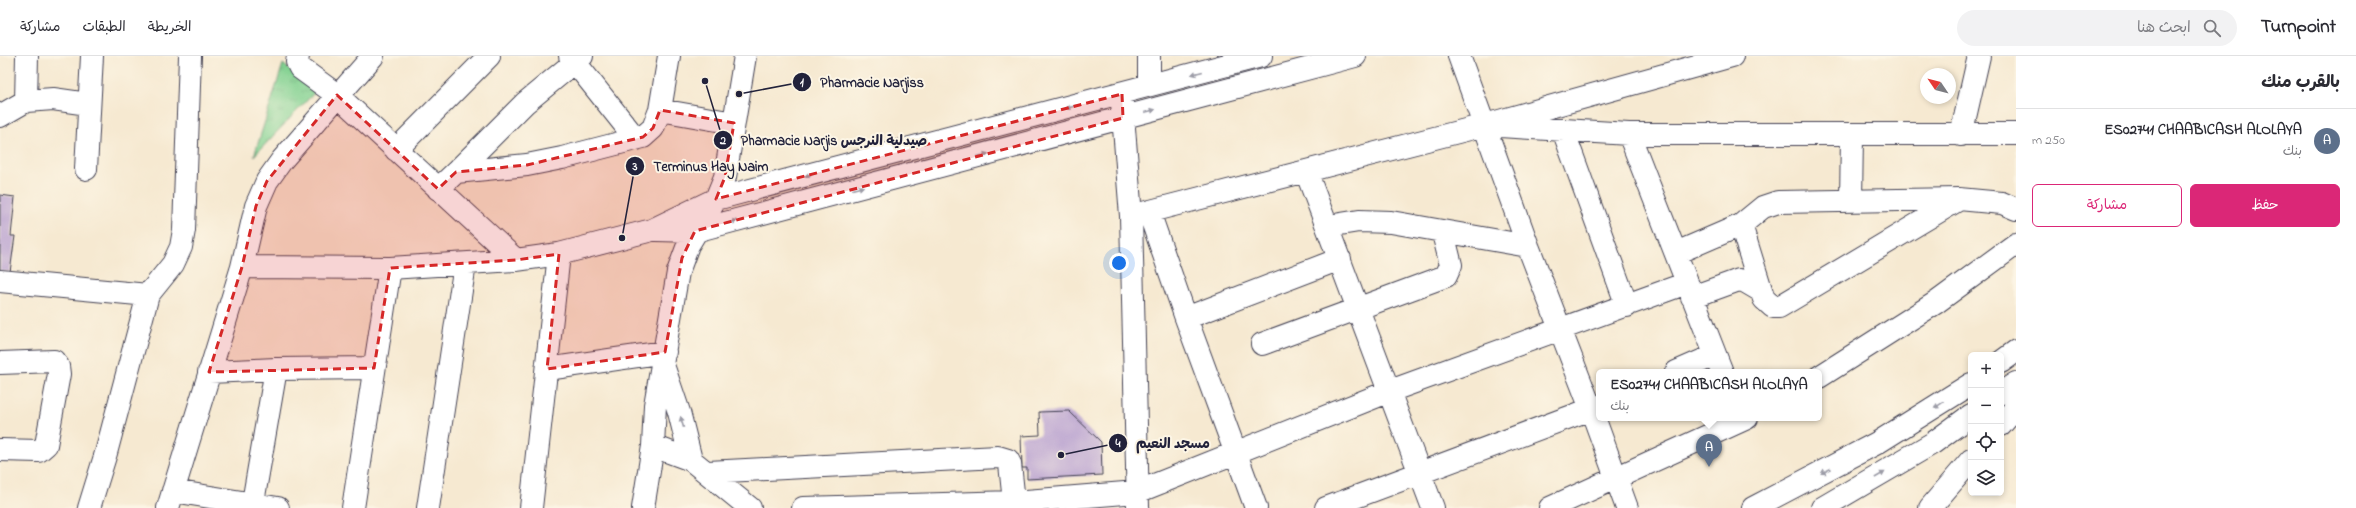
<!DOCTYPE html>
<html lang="ar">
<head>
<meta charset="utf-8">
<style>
	:root { --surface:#fff; --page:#f2f2f3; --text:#2b2b33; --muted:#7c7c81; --line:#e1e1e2; --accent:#db2777 }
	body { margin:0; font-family:"Indie Flower","Playpen Sans Arabic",sans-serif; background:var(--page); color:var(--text); direction:rtl }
	.controls { position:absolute; right:12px; bottom:12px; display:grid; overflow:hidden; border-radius:6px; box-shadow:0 2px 6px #0003 }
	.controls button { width:36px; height:36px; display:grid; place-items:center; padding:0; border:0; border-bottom:1px solid var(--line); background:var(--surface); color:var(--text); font:20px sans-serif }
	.compass { position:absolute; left:1920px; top:12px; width:36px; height:36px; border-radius:50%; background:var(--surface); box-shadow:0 2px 6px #0003; rotate:305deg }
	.you { position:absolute; left:1119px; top:207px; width:14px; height:14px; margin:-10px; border:3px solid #fff; border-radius:50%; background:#1a73e8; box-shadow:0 0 0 6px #1a73e833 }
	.badge { display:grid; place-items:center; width:26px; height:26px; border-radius:50%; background:var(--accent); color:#fff; font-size:13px; font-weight:700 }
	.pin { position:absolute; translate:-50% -33px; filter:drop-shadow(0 1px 2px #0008) }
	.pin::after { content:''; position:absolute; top:21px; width:14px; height:12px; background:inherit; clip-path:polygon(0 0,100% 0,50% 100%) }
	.popup { position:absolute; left:1596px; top:313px; width:226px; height:52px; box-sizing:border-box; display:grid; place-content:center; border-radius:6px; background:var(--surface); filter:drop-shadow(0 1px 3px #0005); font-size:13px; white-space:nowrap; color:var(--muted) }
	.popup b { font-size:15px; color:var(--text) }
	.popup::after { content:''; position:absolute; left:50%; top:100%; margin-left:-8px; border:8px solid transparent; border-top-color:var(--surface) }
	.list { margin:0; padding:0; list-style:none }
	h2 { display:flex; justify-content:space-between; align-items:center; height:52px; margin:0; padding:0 16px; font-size:17px }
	h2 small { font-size:13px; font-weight:400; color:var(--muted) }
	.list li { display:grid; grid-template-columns:26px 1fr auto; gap:12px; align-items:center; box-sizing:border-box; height:64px; padding:0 16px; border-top:1px solid var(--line) }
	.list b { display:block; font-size:15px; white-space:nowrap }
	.list p { margin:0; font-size:13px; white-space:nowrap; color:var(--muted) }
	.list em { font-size:13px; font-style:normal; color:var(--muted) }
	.actions { display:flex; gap:8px; padding:12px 16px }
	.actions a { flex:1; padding:9px 0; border:1px solid var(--accent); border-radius:6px; text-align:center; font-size:14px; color:var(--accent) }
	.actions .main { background:var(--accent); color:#fff }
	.icon { flex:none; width:22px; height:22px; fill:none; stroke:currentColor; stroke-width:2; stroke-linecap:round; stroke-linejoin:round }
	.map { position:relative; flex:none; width:2016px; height:452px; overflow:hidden; direction:ltr }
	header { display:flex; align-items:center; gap:24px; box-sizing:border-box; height:56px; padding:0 20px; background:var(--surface); border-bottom:1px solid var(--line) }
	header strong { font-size:19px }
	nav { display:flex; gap:22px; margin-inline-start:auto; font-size:14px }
	.search { width:280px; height:36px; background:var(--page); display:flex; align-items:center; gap:10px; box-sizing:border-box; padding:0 14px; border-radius:22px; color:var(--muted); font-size:15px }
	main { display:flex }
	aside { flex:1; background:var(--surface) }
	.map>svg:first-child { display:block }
	.grass { fill:url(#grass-tufts); stroke:#527a66 }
	.building { fill:#b9a2d0 }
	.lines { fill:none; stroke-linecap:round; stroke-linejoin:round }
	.minor-casing { stroke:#424052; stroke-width:24 }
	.minor { stroke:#fff; stroke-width:22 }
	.oneway { fill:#9c9ca7 }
	.marked { fill:#d62828; fill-opacity:0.2; stroke:#d62828; stroke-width:3; stroke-dasharray:8 5; stroke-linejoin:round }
	.leader { fill:none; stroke:#22223b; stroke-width:1.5 }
	.callout-dot { fill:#22223b; stroke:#fcf5e5; stroke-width:1.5 }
	.mark-label { font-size:12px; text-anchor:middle; font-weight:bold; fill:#fff }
	.callout-label { font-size:14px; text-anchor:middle; font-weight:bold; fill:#22223b; stroke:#fcf5e5; stroke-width:4; stroke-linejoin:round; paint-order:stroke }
</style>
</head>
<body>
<header>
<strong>Turnpoint</strong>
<div class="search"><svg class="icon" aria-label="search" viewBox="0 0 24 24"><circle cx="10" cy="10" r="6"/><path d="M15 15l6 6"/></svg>ابحث هنا</div>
<nav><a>الخريطة</a><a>الطبقات</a><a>مشاركة</a></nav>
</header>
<main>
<aside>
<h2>بالقرب منك<small></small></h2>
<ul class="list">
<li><span class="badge" style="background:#5c6f8a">A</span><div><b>ES02741 CHAABICASH ALOLAYA</b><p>بنك</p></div><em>250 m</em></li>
</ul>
<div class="actions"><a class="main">حفظ</a><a>مشاركة</a></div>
</aside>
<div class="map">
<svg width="2016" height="452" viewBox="0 0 2016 452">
	<defs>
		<pattern id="grass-tufts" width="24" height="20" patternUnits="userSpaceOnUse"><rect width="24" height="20" fill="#82d191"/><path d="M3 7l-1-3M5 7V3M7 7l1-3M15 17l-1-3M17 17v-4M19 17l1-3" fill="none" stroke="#70b37e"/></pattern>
	</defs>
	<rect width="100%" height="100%" fill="#fcf5e5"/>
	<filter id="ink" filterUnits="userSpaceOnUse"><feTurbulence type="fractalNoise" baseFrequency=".025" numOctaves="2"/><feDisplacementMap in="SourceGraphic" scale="8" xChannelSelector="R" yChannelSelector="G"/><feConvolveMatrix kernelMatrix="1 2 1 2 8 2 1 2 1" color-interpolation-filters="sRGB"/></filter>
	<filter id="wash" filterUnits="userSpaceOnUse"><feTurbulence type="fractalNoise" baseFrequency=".012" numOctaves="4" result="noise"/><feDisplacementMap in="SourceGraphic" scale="16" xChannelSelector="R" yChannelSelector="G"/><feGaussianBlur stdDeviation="0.9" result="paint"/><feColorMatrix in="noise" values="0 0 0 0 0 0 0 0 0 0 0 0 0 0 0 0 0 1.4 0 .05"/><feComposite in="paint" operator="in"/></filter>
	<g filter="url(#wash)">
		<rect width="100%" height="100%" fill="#f6e9d1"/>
		<path class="grass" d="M283,8L316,35L254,100Z"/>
		<g id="blocks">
			<path class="building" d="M0,139L15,141L11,180H15L10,216L0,215Z
				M1069,355L1101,386L1102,419L1027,423V412H1022L1021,380L1040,379L1039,356Z"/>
		</g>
	</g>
	<g filter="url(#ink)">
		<use href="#blocks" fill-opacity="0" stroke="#424052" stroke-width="1"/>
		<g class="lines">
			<g class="minor-casing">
				<path id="minor" d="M298,0L297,6L300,12L337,39L516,204
					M570,0L636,83
					M1459,0L1528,190L1591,353L1627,452
					M1149,29V0
					M26,45L27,0
					M1122,47L1131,160L1138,452
					M660,54L669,0
					M0,60L26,45L53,43L88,48
					M1500,70L1629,78H2016
					M1563,74L1627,250
					M1629,78L1722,316
					M1961,79L1979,0
					M396,94L489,0
					M86,113L92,0
					M1306,115L1433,452
					M456,116L525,47L582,0
					M438,133L456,116L527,109L562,102L643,81L653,72L660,54L734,67
					M1851,145L1852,79
					M1149,156L1186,262L1256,452
					M1131,160L1485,69L1732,0
					M1741,169L1764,243L1773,251H1779L1958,144
					M1328,170L1359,165L1391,166L1528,190
					M656,174L695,175L1355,0
					M1676,197L1741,169L1763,151L1778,146L1959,143L2002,147L2016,153
					M242,211L390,212L516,204L559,198L652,174L716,143L1261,0
					M0,225L148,239
					M1692,241L1739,224L1744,225L1761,235
					M1186,262L1340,203
					M1262,288L1446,220L1451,209L1443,177
					M2001,306L2016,295
					M0,307L54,305L58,310L59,318L46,389L39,395L0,394
					M663,309L679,356L691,404
					M547,313L665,296
					M209,316L276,313L374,312
					M1676,316L1715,299
					M1819,321L1937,246L2016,188
					M2001,337L2016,327
					M2001,369L2016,351
					M653,390L691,404L750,452
					M708,416L998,401L1008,404L1010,408L1014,446
					M173,435L278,452
					M89,452L106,397L148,239L173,208L181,191L184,174L190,0
					M168,452L242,211L256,150L267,125L282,104L373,0
					M252,452L276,313
					M353,452L390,212
					M428,452L465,208
					M531,452L559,198
					M643,452L653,390L655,349L678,216L688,189L716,143L725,121L745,0
					M803,452L1014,446L1137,436L1390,335L1687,227
					M1326,452L1599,350
					M1550,452L1747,362
					M1753,452L1877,387L1971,328
					M1822,452L1933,387L1971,359
					M1930,452L1971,404"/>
			</g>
			<use href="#minor" class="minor"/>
		</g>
		<defs><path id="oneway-solid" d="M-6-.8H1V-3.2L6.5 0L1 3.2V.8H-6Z"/></defs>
		<g class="oneway">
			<use href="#oneway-solid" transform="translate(1197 17) rotate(165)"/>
			<use href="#oneway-solid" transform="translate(1071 51) rotate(165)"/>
			<use href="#oneway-solid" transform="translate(1150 55) rotate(-15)"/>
			<use href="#oneway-solid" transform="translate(983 99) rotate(-15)"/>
			<use href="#oneway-solid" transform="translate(810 119) rotate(165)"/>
			<use href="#oneway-solid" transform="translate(858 132) rotate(-15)"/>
			<use href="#oneway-solid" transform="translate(732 166) rotate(-15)"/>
			<use href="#oneway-solid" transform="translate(1939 349) rotate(146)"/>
			<use href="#oneway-solid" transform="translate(682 366) rotate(-105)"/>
			<use href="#oneway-solid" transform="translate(1826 415) rotate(153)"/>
			<use href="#oneway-solid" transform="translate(1880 419) rotate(-30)"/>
		</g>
	</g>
	<path class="marked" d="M1122,38L1123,62L695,175L682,202L665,296L547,313L559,198L516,204L390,212L374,312L209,316L242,211L256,150L267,125L337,39L438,133L456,116L527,109L643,81L653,72L660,54L734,67L725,121L716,143Z"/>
	<path class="leader" d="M739 38L802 26M705 25L723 84M622 182L635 110M1061 399L1118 387"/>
	<g class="callout-dot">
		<circle cx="739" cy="38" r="4"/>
		<circle cx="705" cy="25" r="4"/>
		<circle cx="622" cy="182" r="4"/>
		<circle cx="1061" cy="399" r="4"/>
		<circle cx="802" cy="26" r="10"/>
		<circle cx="723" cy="84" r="10"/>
		<circle cx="635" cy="110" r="10"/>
		<circle cx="1118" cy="387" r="10"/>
	</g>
	<g class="mark-label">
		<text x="802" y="30">1</text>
		<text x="723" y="88">2</text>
		<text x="635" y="114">3</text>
		<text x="1118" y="391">4</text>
	</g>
	<g class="callout-label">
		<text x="872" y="31">Pharmacie Narjiss</text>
		<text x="834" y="89">Pharmacie Narjis صيدلية النرجس</text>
		<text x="711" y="115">Terminus Hay Naim</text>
		<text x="1173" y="392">مسجد النعيم</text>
	</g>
</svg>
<div class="controls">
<button>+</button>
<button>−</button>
<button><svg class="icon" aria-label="locate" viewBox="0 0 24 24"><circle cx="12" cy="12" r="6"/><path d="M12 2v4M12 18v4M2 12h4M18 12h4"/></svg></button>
<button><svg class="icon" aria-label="layers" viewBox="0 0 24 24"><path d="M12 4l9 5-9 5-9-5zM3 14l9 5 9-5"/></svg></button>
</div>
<svg class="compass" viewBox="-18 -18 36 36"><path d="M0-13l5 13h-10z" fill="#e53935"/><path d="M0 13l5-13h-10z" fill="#7c7c81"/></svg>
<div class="you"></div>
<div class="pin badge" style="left:1709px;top:411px;background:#5c6f8a">A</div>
<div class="popup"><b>ES02741 CHAABICASH ALOLAYA</b>بنك</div>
</div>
</main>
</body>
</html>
